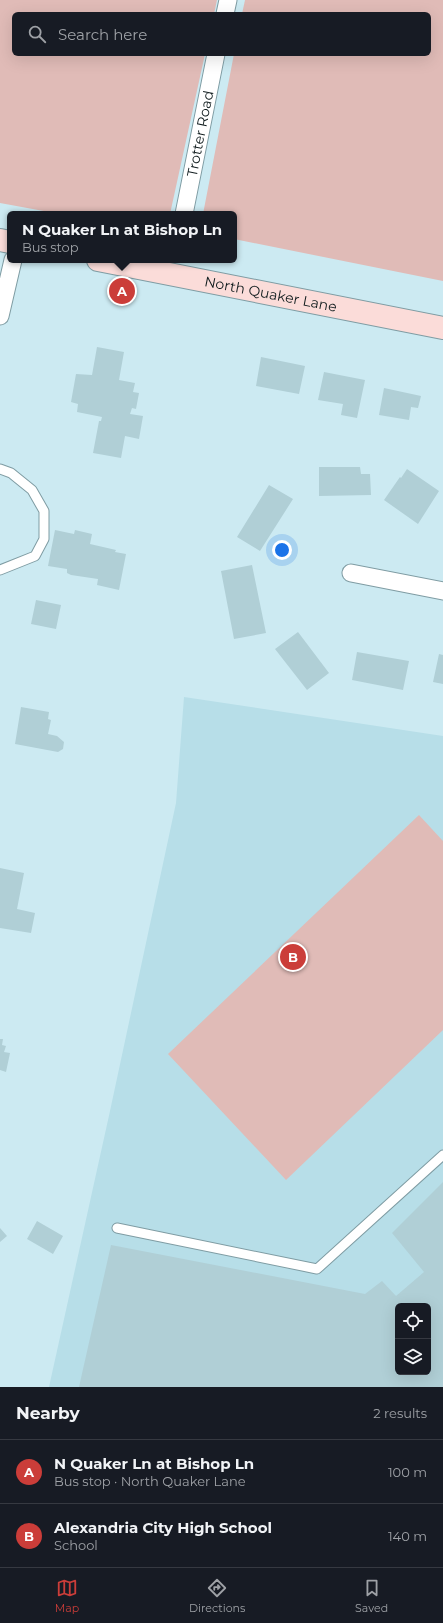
<!DOCTYPE html>
<html lang="en">
<head>
<meta charset="utf-8">
<style>
	:root { --surface:#171b24; --page:#242831; --text:#f1f3f6; --muted:#9ea1a6; --line:#363941; --accent:#cb3d39 }
	body { margin:0; font-family:Montserrat,sans-serif; background:var(--page); color:var(--text) }
	.controls { position:absolute; right:12px; bottom:12px; display:grid; overflow:hidden; border-radius:6px; box-shadow:0 4px 16px #0002 }
	.controls button { width:36px; height:36px; display:grid; place-items:center; padding:0; border:0; border-bottom:1px solid var(--line); background:var(--surface); color:var(--text); font:20px sans-serif }
	.you { position:absolute; left:282px; top:550px; width:14px; height:14px; margin:-10px; border:3px solid #fff; border-radius:50%; background:#1a73e8; box-shadow:0 0 0 6px #1a73e833 }
	.badge { display:grid; place-items:center; width:26px; height:26px; border-radius:50%; background:var(--accent); color:#fff; font-size:13px; font-weight:700 }
	.pin { position:absolute; translate:-50% -50%; border:2px solid #fff; box-shadow:0 1px 4px #0006 }
	.popup { position:absolute; left:7px; top:211px; width:230px; height:52px; box-sizing:border-box; display:grid; place-content:center; border-radius:6px; background:var(--surface); filter:drop-shadow(0 1px 3px #0005); font-size:13px; white-space:nowrap; color:var(--muted) }
	.popup b { font-size:15px; color:var(--text) }
	.popup::after { content:''; position:absolute; left:50%; top:100%; margin-left:-8px; border:8px solid transparent; border-top-color:var(--surface) }
	.list { margin:0; padding:0; list-style:none }
	h2 { display:flex; justify-content:space-between; align-items:center; height:52px; margin:0; padding:0 16px; font-size:17px }
	h2 small { font-size:13px; font-weight:400; color:var(--muted) }
	.list li { display:grid; grid-template-columns:26px 1fr auto; gap:12px; align-items:center; box-sizing:border-box; height:64px; padding:0 16px; border-top:1px solid var(--line) }
	.list b { display:block; font-size:15px; white-space:nowrap }
	.list p { margin:0; font-size:13px; white-space:nowrap; color:var(--muted) }
	.list em { font-size:13px; font-style:normal; color:var(--muted) }
	.icon { flex:none; width:22px; height:22px; fill:none; stroke:currentColor; stroke-width:2; stroke-linecap:round; stroke-linejoin:round }
	.map { position:relative; flex:none; width:443px; height:1387px; overflow:hidden }
	.search { position:absolute; background:var(--surface); box-shadow:0 4px 16px #0002; left:12px; right:12px; top:12px; height:44px; display:flex; align-items:center; gap:10px; box-sizing:border-box; padding:0 14px; border-radius:6px; color:var(--muted); font-size:15px }
	.sheet { height:180px; background:var(--surface) }
	nav { display:flex; justify-content:space-around; align-items:center; box-sizing:border-box; height:56px; border-top:1px solid var(--line); background:var(--surface); font-size:11px; color:var(--muted) }
	nav a { display:grid; justify-items:center; gap:2px }
	nav .on { color:var(--accent) }
	.map>svg:first-child { display:block }
	.built { fill:#b7dee8; fill-rule:evenodd }
	.green { fill:#e0bbb7 }
	.building { fill:#b0cfd6; fill-rule:evenodd }
	.lines { fill:none; stroke-linecap:round; stroke-linejoin:round }
	.service-casing { stroke:#7f9ca3; stroke-width:11 }
	.minor-casing { stroke:#7f9ca3; stroke-width:19 }
	.secondary-casing { stroke:#7f9ca3; stroke-width:24 }
	.service { stroke:#fff; stroke-width:9 }
	.minor { stroke:#fff; stroke-width:17 }
	.secondary { stroke:#fbdcd9; stroke-width:22 }
	.labels { text-anchor:middle; stroke-width:3; stroke-linejoin:round; paint-order:stroke }
	.street-label { font-size:14px; fill:#0e1a1c; stroke:#fff }
</style>
</head>
<body>
<div class="map">
<svg width="443" height="1387" viewBox="0 0 443 1387">
	<rect width="100%" height="100%" fill="#cceaf2"/>
	<path class="built" d="M184,697L443,736V1387H49L110,1111L176,803ZM398,1306H428V1372H398Z"/>
	<path class="green" d="M0,0H217L214,14H14V54H205L170,214H60L0,203Z
		M245,0H443V281L234,239V214H203L234,54H429V14H242Z
		M419,815L443,841V1030L286,1180L168,1054Z"/>
	<path class="building" d="M97,347L124,352L119,380L135,383L133,392L139,393L136,409L132,408L130,414L143,416L139,439L125,436L121,458L93,453L99,421H101L102,417L77,412L78,404L71,402L76,374L92,375Z
		M261,357L305,366L299,394L256,386Z
		M324,372L365,380L357,418L341,415L343,404L318,400Z
		M384,388L421,396L418,408L411,407L409,420L379,415Z
		M319,467H360L361,474H370L371,495L319,496Z
		M407,469L439,491L418,524L384,500L400,477L401,478Z
		M269,485L293,499L260,551L237,537Z
		M55,530L74,534L75,530L92,534L90,544L116,550L115,552L126,554L119,590L97,585L98,579L71,575L67,573V569L48,566Z
		M252,565L266,633L234,639L221,571Z
		M36,600L61,605L56,629L31,624Z
		M298,632L329,673L307,690L275,649Z
		M357,652L409,661L403,690L352,680Z
		M439,654L443,655V684L433,682Z
		M21,707L49,712L48,719L51,720L48,734L57,736L64,742L63,749L58,752L15,744Z
		M0,868L24,873L17,909L35,913L31,933L0,928Z
		M0,1039H3L2,1045L6,1046L4,1052L10,1053L6,1072L0,1070Z
		M443,1182V1387H79L111,1245L365,1294L382,1281L396,1296L424,1272L392,1233ZM398,1306H428V1372H398Z
		M37,1221L63,1236L53,1254L27,1239Z
		M0,1228L7,1236L0,1242Z"/>
	<g class="lines">
		<g class="service-casing">
			<path id="service" d="M0,469L11,473L32,490L44,511V539L35,556L0,570
				M117,1228L317,1269L443,1155"/>
		</g>
		<g class="minor-casing">
			<g id="minor">
				<path d="M225,14L228,0"/>
				<path id="s1" d="M184,214L216,54"/>
				<path d="M0,316L13,260"/>
				<path d="M351,573L443,591"/>
			</g>
		</g>
		<g class="secondary-casing">
			<g id="secondary">
				<path d="M0,240L10,242"/>
				<path id="s2" d="M98,260L443,328"/>
			</g>
		</g>
		<use href="#service" class="service"/>
		<use href="#minor" class="minor"/>
		<use href="#secondary" class="secondary"/>
	</g>
	<g class="labels">
		<g class="street-label">
			<text dy="5" stroke="none"><textPath href="#s1" startOffset="82">Trotter Road</textPath></text>
			<text dy="5" stroke="none"><textPath href="#s2" startOffset="176">North Quaker Lane</textPath></text>
		</g>
	</g>
</svg>
<div class="controls">
<button><svg class="icon" aria-label="locate" viewBox="0 0 24 24"><circle cx="12" cy="12" r="6"/><path d="M12 2v4M12 18v4M2 12h4M18 12h4"/></svg></button>
<button><svg class="icon" aria-label="layers" viewBox="0 0 24 24"><path d="M12 4l9 5-9 5-9-5zM3 14l9 5 9-5"/></svg></button>
</div>
<div class="you"></div>
<div class="pin badge" style="left:122px;top:291px">A</div>
<div class="popup"><b>N Quaker Ln at Bishop Ln</b>Bus stop</div>
<div class="pin badge" style="left:293px;top:957px">B</div>
<div class="search"><svg class="icon" aria-label="search" viewBox="0 0 24 24"><circle cx="10" cy="10" r="6"/><path d="M15 15l6 6"/></svg>Search here</div>
</div>
<section class="sheet">
<h2>Nearby<small>2 results</small></h2>
<ul class="list">
<li><span class="badge">A</span><div><b>N Quaker Ln at Bishop Ln</b><p>Bus stop · North Quaker Lane</p></div><em>100 m</em></li>
<li><span class="badge">B</span><div><b>Alexandria City High School</b><p>School</p></div><em>140 m</em></li>
</ul>
</section>
<nav>
<a class="on"><svg class="icon" aria-label="map" viewBox="0 0 24 24"><path d="M3 6l6-2 6 2 6-2v14l-6 2-6-2-6 2zM9 4v14M15 6v14"/></svg>Map</a>
<a><svg class="icon" aria-label="directions" viewBox="0 0 24 24"><path d="M12 3l9 9-9 9-9-9zM9 14v-3h6M13 9l2 2-2 2"/></svg>Directions</a>
<a><svg class="icon" aria-label="saved" viewBox="0 0 24 24"><path d="M7 4h10v16l-5-4-5 4z"/></svg>Saved</a>
</nav>
</body>
</html>
